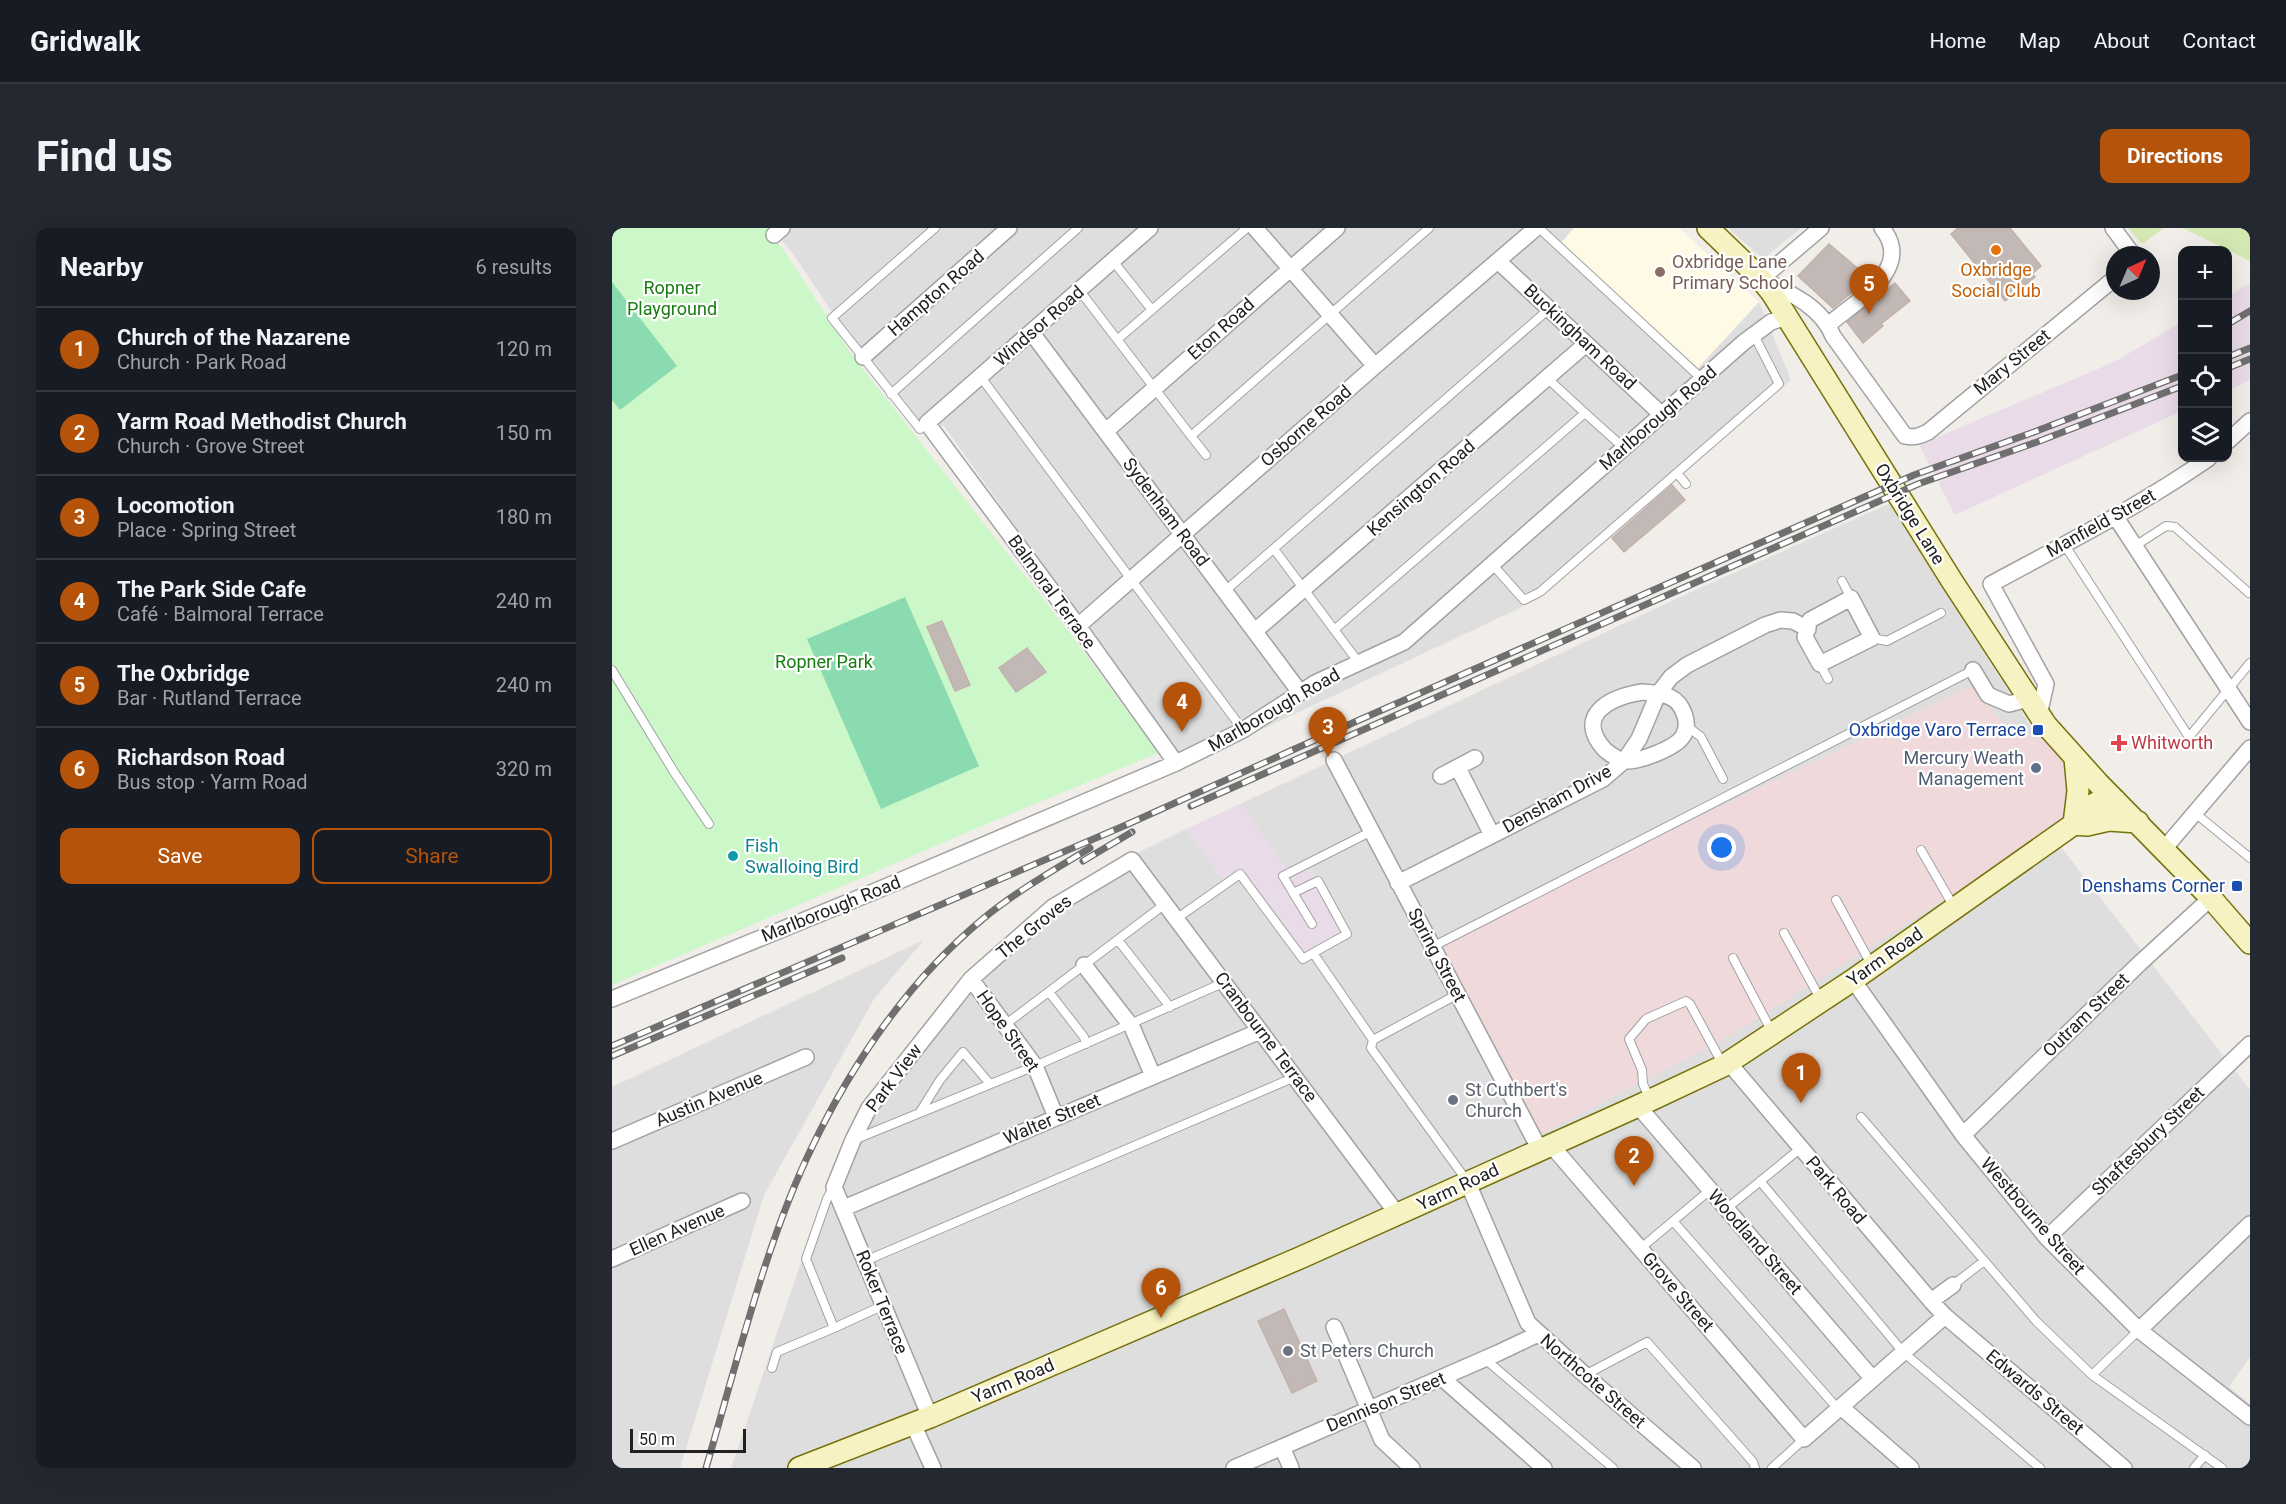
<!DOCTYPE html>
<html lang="en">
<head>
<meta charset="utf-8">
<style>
	:root { --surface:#171b24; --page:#242831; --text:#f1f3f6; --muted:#9ea1a6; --line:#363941; --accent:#b45309 }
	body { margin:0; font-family:Roboto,sans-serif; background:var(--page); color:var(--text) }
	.controls { position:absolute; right:18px; top:18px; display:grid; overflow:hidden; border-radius:12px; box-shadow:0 6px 24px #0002 }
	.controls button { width:54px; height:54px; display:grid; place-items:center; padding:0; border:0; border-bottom:2px solid var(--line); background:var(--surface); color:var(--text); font:30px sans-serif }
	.compass { position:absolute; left:1494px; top:18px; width:54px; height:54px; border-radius:50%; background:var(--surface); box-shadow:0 6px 24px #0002; rotate:44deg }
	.scale { position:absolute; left:18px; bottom:15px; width:116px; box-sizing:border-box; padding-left:6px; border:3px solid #212121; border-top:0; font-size:16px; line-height:21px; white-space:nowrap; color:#212121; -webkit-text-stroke:4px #fff; paint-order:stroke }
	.you { position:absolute; left:1110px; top:620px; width:21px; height:21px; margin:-15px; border:4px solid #fff; border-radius:50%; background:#1a73e8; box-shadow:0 0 0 9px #1a73e833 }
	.badge { display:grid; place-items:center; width:39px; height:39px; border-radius:50%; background:var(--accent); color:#fff; font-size:20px; font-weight:700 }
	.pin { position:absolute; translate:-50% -50px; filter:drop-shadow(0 2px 3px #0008) }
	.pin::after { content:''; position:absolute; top:32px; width:21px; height:18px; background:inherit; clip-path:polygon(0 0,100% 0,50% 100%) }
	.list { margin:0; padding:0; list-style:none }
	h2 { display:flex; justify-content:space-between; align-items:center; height:78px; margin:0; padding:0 24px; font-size:26px }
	h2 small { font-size:20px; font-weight:400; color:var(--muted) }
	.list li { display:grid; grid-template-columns:39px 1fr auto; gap:18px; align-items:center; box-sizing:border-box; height:84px; padding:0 24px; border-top:2px solid var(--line) }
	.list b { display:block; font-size:22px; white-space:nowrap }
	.list p { margin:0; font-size:20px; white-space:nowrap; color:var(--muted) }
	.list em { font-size:20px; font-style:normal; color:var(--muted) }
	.actions { display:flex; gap:12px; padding:18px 24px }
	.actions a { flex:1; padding:14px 0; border:2px solid var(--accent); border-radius:12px; text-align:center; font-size:21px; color:var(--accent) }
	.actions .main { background:var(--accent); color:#fff }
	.icon { flex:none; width:33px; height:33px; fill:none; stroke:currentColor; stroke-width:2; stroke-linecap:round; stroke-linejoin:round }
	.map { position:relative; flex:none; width:1638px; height:1240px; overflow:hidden; border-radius:12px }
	header { display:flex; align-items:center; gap:36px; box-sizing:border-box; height:84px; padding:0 30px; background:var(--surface); border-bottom:2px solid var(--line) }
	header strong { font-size:28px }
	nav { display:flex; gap:33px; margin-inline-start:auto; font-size:21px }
	.intro { display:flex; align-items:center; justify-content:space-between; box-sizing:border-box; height:144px; padding:0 36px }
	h1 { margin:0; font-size:42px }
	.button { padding:15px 27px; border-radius:12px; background:var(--accent); color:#fff; font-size:21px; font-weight:700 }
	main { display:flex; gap:36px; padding:0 36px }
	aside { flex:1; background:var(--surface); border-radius:12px; box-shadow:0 6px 24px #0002 }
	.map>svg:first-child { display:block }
	.residential { fill:#dfdede }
	.commercial { fill:#f0d9db }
	.industrial { fill:#eadbe9 }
	.education { fill:#fefae5 }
	.grass { fill:#d4e8b2 }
	.park { fill:#ccf7c9 }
	.pitch { fill:#8bdbb1 }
	.building { fill:#c2b8b5; stroke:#c2b2ab; stroke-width:1.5 }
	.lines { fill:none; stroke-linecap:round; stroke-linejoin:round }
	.lane-casing { stroke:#a2a2a2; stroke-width:10 }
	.street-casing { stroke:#a2a2a2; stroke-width:18 }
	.secondary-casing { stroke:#75720b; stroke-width:24 }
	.lane { stroke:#fff; stroke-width:8 }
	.street { stroke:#fff; stroke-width:15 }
	.secondary { stroke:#f7f2c1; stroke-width:21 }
	.rail-casing { stroke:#6f6f6f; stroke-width:7 }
	.rail { stroke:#fff; stroke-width:4.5; stroke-dasharray:14; stroke-linecap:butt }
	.food-dot { fill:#e8710a; stroke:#fff; stroke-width:2 }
	.education-dot { fill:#8d6e63; stroke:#fff; stroke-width:2 }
	.transit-dot { fill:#1a4fb4; stroke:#fff; stroke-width:2 }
	.health-dot { fill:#e0444e; stroke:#fff; stroke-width:2 }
	.service-dot { fill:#5c6f8a; stroke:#fff; stroke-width:2 }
	.culture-dot { fill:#0f9aa8; stroke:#fff; stroke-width:2 }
	.worship-dot { fill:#6b7280; stroke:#fff; stroke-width:2 }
	.labels { text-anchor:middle; stroke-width:4.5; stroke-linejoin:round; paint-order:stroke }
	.education-label { font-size:18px; fill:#785e54; stroke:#fff; text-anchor:start }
	.food-label { font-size:18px; fill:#c56008; stroke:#fff }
	.park-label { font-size:18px; fill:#187c12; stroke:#fff }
	.street-label { font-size:18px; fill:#212121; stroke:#fff }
	.transit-label { font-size:18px; fill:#164399; stroke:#fff; text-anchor:end }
	.health-label { font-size:18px; fill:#be3a42; stroke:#fff; text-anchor:start }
	.service-label { font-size:18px; fill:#4e5e75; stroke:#fff; text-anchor:end }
	.culture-label { font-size:18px; fill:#0d838f; stroke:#fff; text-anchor:start }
	.worship-label { font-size:18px; fill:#5b616d; stroke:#fff; text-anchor:start }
</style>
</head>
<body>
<header>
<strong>Gridwalk</strong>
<nav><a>Home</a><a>Map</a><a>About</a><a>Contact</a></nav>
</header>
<div class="intro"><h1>Find us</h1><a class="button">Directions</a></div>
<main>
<aside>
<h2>Nearby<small>6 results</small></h2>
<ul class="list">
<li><span class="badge">1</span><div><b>Church of the Nazarene</b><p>Church · Park Road</p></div><em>120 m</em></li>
<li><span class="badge">2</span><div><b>Yarm Road Methodist Church</b><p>Church · Grove Street</p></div><em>150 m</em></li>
<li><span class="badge">3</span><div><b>Locomotion</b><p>Place · Spring Street</p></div><em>180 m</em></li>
<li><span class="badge">4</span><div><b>The Park Side Cafe</b><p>Café · Balmoral Terrace</p></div><em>240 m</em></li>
<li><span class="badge">5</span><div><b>The Oxbridge</b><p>Bar · Rutland Terrace</p></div><em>240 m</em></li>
<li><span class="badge">6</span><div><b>Richardson Road</b><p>Bus stop · Yarm Road</p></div><em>320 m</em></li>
</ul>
<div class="actions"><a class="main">Save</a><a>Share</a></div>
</aside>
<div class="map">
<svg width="1638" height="1240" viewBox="0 0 1638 1240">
	<rect width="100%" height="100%" fill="#f1ede8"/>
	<path class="residential" d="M159,0H962L949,15L1085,140L1147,74L1179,152L908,380L574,537L332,198L306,192L226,93L179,23Z
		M1116,0H1189L1151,31Z
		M1277,276L1427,511L1438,605L1638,862V1129L1617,1159L1638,1176V1240H119L212,967L255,876L440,674L529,623L574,601L613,654L628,643L693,729L695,633L675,642L628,576L1079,364Z
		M312,712L262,771L152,967L68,1240H0V859Z"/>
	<path class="commercial" d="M1359,458L1396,501L1439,512L1480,573L1438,605L1111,812L929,906L826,715Z"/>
	<path class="industrial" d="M1638,55V152L1616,163V68Z
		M1570,94V183L1343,287L1307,217L1502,134Z
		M628,576L675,641L695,633L732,706L693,729L628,643L613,654L574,601Z"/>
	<path class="education" d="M962,0H1067L1147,74L1086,140L949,15Z"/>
	<path class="grass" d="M1516,0H1552L1530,16Z
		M1571,0H1638V33Z"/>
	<path class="park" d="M0,0H154L171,21L240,127L457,404L546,525L372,597L0,757Z"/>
	<path class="pitch" d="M0,54L65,138L8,182L0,172Z
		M293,369L367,538L269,581L195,411Z"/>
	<path class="building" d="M1346,0H1398L1429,38L1420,46L1423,49L1393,73L1339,6Z
		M1217,16L1257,50L1221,80L1186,48Z
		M1283,55L1298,73L1269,96L1271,98L1251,115L1235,94Z
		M1060,257L1073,272L1012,324L1000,310Z
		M330,393L358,457L343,463L315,399Z
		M415,420L434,444L404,464L387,440Z
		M672,1081L705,1153L680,1165L646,1093Z"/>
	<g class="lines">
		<g class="lane-casing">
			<path id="lane" d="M927,0L1090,151
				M501,33L540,82
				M468,63L579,208
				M506,111L635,0
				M368,148L631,502
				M935,150L973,185
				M279,166L466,0
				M315,195L308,201L220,90L323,0
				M594,227L579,208L817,0
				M1065,245L1074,256
				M1452,316L1577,509L1638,435
				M1523,318L1554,298L1563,299L1637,365
				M662,321L747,435
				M880,336L912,372L928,364L1167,156L1142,107
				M1230,353L1239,370
				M613,363L937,81
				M722,402L973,185L1012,220
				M1260,410L1275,413L1329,385
				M1208,436L1216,451
				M0,442L62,544L97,596
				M1075,498L1089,509L1111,551
				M1583,585L1638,630
				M1309,622L1342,679
				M681,665L706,653L735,706L701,725L761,812L846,766
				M1224,672L1259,736
				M564,691L628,646L691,731L701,725
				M700,696L671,648L758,604
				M1172,705L1209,772
				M506,712L558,779
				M820,719L1361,442
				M1121,730L1160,804
				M437,764L472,809L474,816
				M394,796L553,676
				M761,812L759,820L855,953
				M1038,871L1031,856L1030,842L1017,811L1034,791L1074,773L1078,776L1110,835
				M308,884L328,852L351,824L378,856
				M1249,889L1424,1093L1480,1147L1610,1240
				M244,911L423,838L613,754
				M1148,953L1291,1124L1428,1240
				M221,960L215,971L194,1031L222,1100L272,1077
				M1114,981L1189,920
				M1061,993L1226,1181
				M1029,1020L1098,962
				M253,1033L683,849
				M1341,1057L1372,1033
				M873,1131L1001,1240
				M160,1140L165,1124L222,1100
				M973,1147L1035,1114L1141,1234L1143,1240
				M1480,1147L1527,1102
				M1160,1240L1192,1211
				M1582,1240L1593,1227"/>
		</g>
		<g class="street-casing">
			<path id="street" d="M538,0L315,195L466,398L564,535
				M643,0L763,138
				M1209,0L1149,51C1176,64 1209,78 1221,108L1293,208C1302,210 1308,208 1316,204L1503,50
				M1501,0L1521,27
				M162,7L170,0
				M886,33L1049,186
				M1216,97C1244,73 1303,41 1270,0
				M420,105L687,463
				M251,129L397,0
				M494,203L725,0
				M1616,213L1638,193
				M1503,288L1638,494
				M1239,370L1260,410L1208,436L1193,409L1198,392Z
				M466,398L763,138L924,0
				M643,403L974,116
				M1361,442L1376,467L1397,476L1416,471
				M1030,464C1039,465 1050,465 1058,469C1071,475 1079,496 1071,508C1064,520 1027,534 1013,533C1007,532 998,526 993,522C961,487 999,469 1030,464Z
				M1427,487L1434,456L1379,356C1453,316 1528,278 1597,230
				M722,532L928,922
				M846,540L880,607
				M829,548L863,530
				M1552,621L1638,520
				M786,655L991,551L1012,533L1027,511L1046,466L1059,449L1075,437L1153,397L1168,392L1181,393L1196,401
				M472,737L520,799L541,848
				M359,751L423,838L444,889
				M1241,752L1351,907L1435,1010L1527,1102L1638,1189
				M0,771L266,662L564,535L631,502L703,455L792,414L1132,114L1159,94L1175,89
				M1117,835L1319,1073L1333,1088L1512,1240
				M1026,878L1260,1150
				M1351,907L1528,735L1599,670
				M0,913L194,829
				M939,917L1192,1211L1333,1088
				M855,953L916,1095L973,1147L1081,1240
				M232,980L648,803
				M1435,1010L1638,816
				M0,1031L130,973
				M1319,1073L1341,1057
				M722,1099L770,1212L800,1240
				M1527,1102L1638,996
				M830,1150L932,1240
				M1229,1179L1299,1240
				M318,1189L222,959L241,912L257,880L359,751L441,679L520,632L786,987
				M301,1196L321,1240
				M670,1219L679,1240
				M622,1240L886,1125L926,1106"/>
		</g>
		<g class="secondary-casing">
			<path id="secondary" d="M1096,0L1149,51L1160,65L1340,353L1434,497L1486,555L1599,670L1638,715
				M1462,596L1466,563L1463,530
				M1462,596L1475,597L1497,592L1526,594
				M187,1240L318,1189L690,1029L1026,878L1111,838L1241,752L1462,596C1474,582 1482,570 1503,572"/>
		</g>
		<use href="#lane" class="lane"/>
		<use href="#street" class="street"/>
		<use href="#secondary" class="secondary"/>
		<g class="rail-casing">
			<path id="rail" d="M1616,96L1638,83
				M1616,129L1638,120
				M1616,140L1638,131
				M579,578L1306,256L1425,214L1570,158
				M471,633L520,604
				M0,818L514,597L745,493L1302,247L1422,204L1570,147
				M0,828L230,730
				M94,1240C125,1135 153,1015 201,917C242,832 299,750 372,690C405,663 442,642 478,620"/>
		</g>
		<use href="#rail" class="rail"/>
	</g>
	<circle class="food-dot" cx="1384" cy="22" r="6"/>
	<circle class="education-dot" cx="1048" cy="44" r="6"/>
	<g class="transit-dot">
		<rect x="1420" y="496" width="12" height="12" rx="3"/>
		<rect x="1619" y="652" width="12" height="12" rx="3"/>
	</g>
	<path class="health-dot" d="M1504 506h6v6h6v6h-6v6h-6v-6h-6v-6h6z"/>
	<circle class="service-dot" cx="1424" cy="540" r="6"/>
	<circle class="culture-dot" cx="121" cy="628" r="6"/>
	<g class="worship-dot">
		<circle cx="841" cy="872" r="6"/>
		<circle cx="676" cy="1123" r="6"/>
	</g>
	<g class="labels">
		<g class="education-label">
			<text x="1060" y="40">Oxbridge Lane<tspan x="1060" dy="21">Primary School</tspan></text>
		</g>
		<g class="food-label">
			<text x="1384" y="48">Oxbridge<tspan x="1384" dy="21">Social Club</tspan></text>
		</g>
		<g class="park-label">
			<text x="60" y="66">Ropner<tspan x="60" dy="21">Playground</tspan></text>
			<text x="212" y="440">Ropner Park</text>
		</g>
		<g class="street-label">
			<text transform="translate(324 65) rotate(-41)" y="6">Hampton Road</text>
			<text transform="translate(427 98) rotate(-41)" y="6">Windsor Road</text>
			<text transform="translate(609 101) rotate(-42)" y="6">Eton Road</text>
			<text transform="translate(968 109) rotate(43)" y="6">Buckingham Road</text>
			<text transform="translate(1400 134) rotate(-39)" y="6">Mary Street</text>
			<text transform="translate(1046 190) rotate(-41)" y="6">Marlborough Road</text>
			<text transform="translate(694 198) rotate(-41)" y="6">Osborne Road</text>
			<text transform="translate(809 260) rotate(-41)" y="6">Kensington Road</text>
			<text transform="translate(554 284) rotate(53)" y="6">Sydenham Road</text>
			<text transform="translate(1298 286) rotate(58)" y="6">Oxbridge Lane</text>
			<text transform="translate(1489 295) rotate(-29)" y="6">Manfield Street</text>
			<text transform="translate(440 364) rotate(54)" y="6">Balmoral Terrace</text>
			<text transform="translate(662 482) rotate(-30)" y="6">Marlborough Road</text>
			<text transform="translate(945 571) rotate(-29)" y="6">Densham Drive</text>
			<text transform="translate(219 681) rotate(-22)" y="6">Marlborough Road</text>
			<text transform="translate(422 699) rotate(-39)" y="6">The Groves</text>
			<text transform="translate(825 727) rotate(62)" y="6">Spring Street</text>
			<text transform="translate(1273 729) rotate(-35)" y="6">Yarm Road</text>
			<text transform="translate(1474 787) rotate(-44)" y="6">Outram Street</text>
			<text transform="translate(396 803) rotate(55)" y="6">Hope Street</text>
			<text transform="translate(654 809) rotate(53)" y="6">Cranbourne Terrace</text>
			<text transform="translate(282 850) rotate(-53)" y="6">Park View</text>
			<text transform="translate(97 871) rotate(-23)" y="6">Austin Avenue</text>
			<text transform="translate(440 891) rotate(-23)" y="6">Walter Street</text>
			<text transform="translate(1536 913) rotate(-44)" y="6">Shaftesbury Street</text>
			<text transform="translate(846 959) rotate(-25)" y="6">Yarm Road</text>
			<text transform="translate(1224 962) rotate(50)" y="6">Park Road</text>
			<text transform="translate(1421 988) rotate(49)" y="6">Westbourne Street</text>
			<text transform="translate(65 1002) rotate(-24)" y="6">Ellen Avenue</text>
			<text transform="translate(1143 1014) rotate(49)" y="6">Woodland Street</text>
			<text transform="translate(1066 1064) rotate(49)" y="6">Grove Street</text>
			<text transform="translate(270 1074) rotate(68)" y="6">Roker Terrace</text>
			<text transform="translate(401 1153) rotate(-23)" y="6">Yarm Road</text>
			<text transform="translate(981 1153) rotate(41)" y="6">Northcote Street</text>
			<text transform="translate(1423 1164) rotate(40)" y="6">Edwards Street</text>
			<text transform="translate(774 1174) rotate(-23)" y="6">Dennison Street</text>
		</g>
		<g class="transit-label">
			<text x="1414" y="508">Oxbridge Varo Terrace</text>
			<text x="1613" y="664">Denshams Corner</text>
		</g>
		<g class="health-label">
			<text x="1519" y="521">Whitworth</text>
		</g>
		<g class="service-label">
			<text x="1412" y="536">Mercury Weath<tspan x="1412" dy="21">Management</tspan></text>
		</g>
		<g class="culture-label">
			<text x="133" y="624">Fish<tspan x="133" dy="21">Swalloing Bird</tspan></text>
		</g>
		<g class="worship-label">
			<text x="853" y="868">St Cuthbert's<tspan x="853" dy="21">Church</tspan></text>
			<text x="688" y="1129">St Peters Church</text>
		</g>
	</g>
</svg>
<div class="controls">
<button>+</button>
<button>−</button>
<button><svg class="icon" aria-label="locate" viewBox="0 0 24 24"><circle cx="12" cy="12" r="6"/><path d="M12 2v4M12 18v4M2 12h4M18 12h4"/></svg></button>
<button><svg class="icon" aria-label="layers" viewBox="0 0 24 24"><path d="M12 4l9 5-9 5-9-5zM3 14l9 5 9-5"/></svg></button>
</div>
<svg class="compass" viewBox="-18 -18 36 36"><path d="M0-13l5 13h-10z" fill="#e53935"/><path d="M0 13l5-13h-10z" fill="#9ea1a6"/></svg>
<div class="scale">50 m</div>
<div class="you"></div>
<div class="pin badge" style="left:1189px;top:875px">1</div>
<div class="pin badge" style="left:1022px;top:958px">2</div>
<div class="pin badge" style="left:716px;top:529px">3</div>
<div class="pin badge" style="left:570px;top:504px">4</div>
<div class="pin badge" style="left:1257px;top:86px">5</div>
<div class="pin badge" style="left:549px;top:1090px">6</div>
</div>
</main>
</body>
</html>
